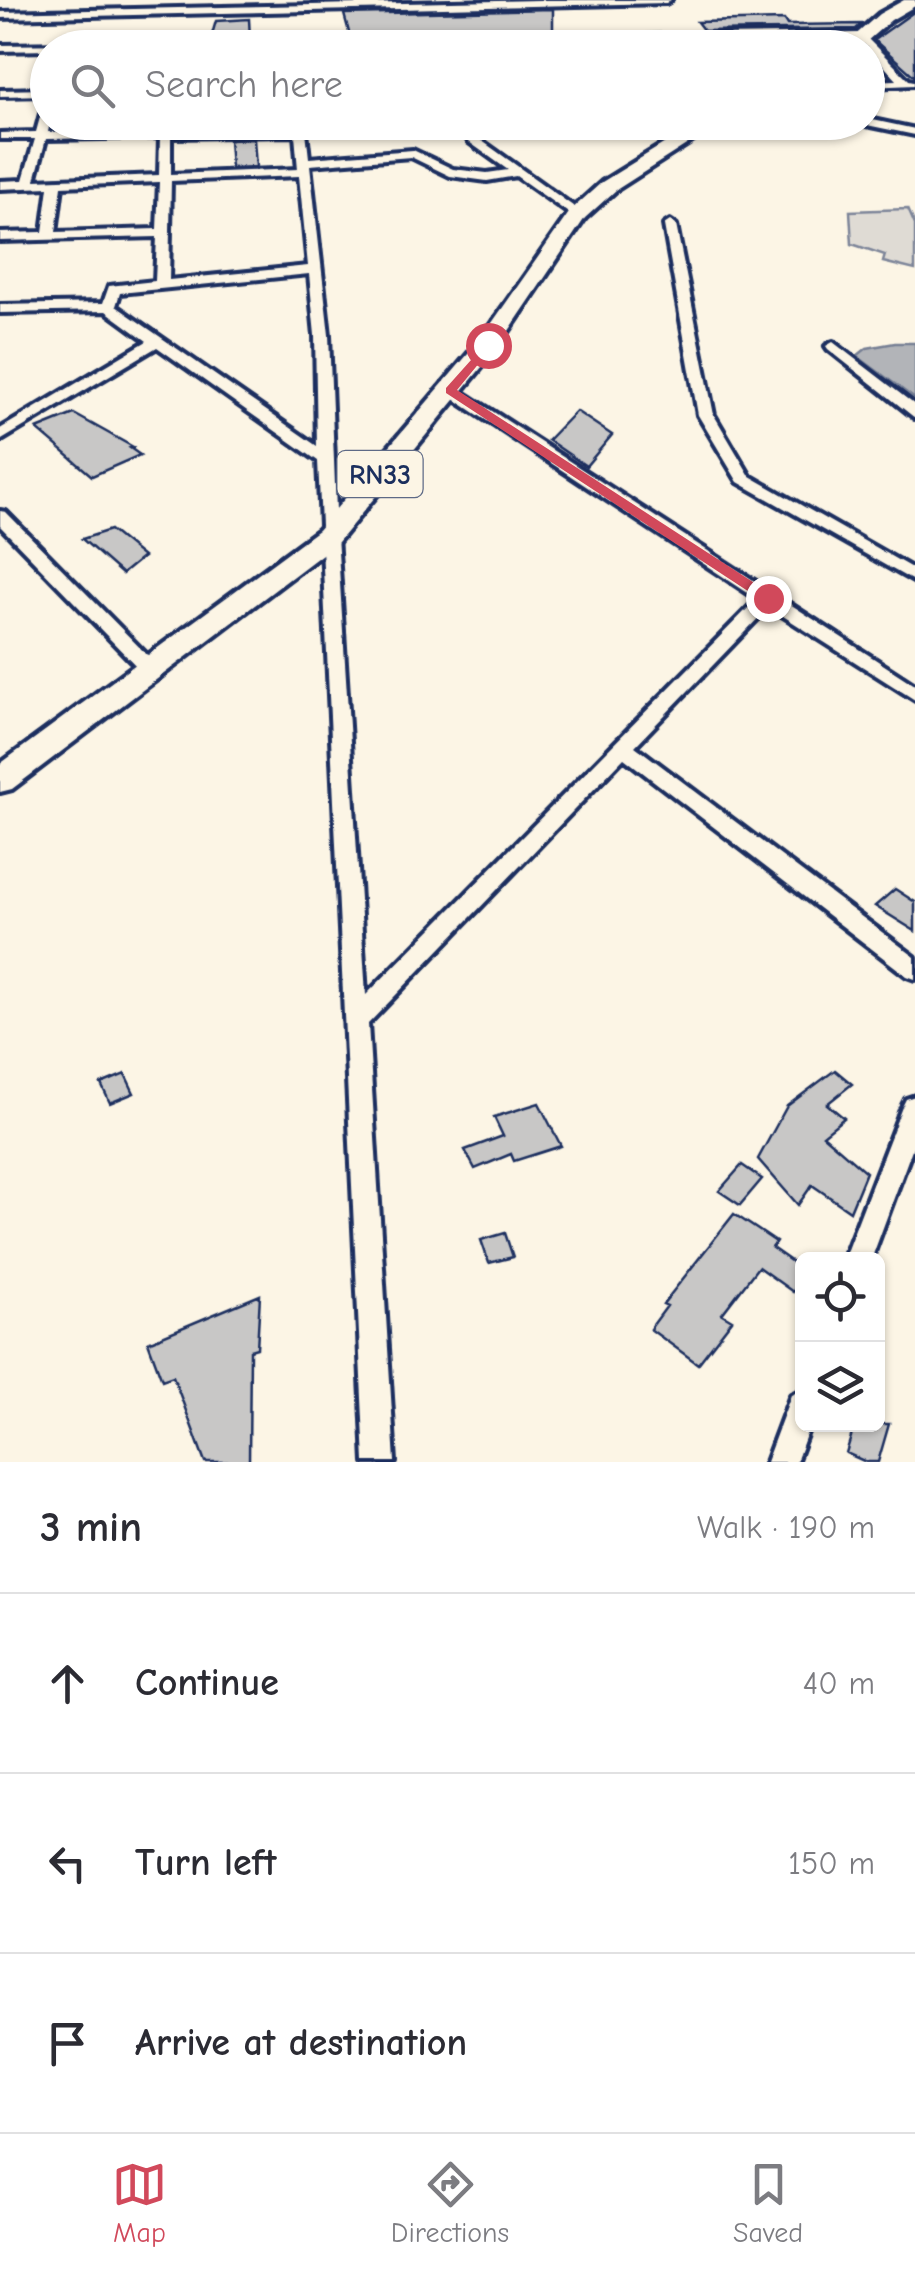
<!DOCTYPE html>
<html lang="en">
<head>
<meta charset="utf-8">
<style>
	:root { --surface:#fff; --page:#f7f7f7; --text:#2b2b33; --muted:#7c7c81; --line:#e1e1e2; --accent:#d1495b }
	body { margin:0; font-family:"Comic Neue",sans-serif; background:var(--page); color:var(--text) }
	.controls { position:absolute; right:30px; bottom:30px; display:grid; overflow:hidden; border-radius:15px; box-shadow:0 2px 8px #0004 }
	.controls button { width:90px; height:90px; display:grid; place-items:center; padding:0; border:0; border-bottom:2px solid var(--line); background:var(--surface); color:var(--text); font:50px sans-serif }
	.stop { position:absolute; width:30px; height:30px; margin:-22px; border:8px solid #d1495b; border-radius:50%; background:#fff }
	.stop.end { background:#d1495b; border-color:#fff; box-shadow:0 2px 10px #0008 }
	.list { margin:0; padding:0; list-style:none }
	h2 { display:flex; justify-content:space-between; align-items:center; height:130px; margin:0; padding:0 40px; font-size:42px }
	h2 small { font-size:32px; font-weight:400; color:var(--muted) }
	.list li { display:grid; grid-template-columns:65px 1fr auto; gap:30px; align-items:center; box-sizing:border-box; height:180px; padding:0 40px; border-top:2px solid var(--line) }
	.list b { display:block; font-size:38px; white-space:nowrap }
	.list em { font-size:32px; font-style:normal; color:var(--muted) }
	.icon { flex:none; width:55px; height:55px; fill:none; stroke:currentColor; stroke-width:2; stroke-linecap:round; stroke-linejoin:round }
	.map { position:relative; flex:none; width:915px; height:1462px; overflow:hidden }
	.search { position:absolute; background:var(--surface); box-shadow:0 2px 8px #0004; left:30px; right:30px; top:30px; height:110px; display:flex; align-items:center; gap:25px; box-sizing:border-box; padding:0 35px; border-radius:55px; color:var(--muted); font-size:38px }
	.sheet { height:670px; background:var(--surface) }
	nav { display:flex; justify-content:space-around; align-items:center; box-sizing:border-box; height:140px; border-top:2px solid var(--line); background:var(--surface); font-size:28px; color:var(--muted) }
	nav a { display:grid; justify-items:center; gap:5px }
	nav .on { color:var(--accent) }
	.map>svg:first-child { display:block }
	.green { fill:#dfdbd4; stroke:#7d8599; stroke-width:2.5 }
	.water { fill:#b2b4b8; stroke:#767f94; stroke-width:2.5 }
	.building { fill:#c8c7c6; stroke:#1b2f5e; stroke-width:2.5 }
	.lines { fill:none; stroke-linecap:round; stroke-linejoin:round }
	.minor-casing { stroke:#1b2f5e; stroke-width:8 }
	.primary-casing { stroke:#1b2f5e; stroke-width:8 }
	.minor { fill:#fcf5e5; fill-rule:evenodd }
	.primary { fill:#fcf5e5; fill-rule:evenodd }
	.route { fill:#d1495b }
	.labels { text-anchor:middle; stroke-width:8; stroke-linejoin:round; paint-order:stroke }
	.shield { fill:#fcf5e5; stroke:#5e6a86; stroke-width:2.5 }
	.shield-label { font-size:28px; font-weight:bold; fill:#1b2f5e }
</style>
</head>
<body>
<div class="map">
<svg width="915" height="1462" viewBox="0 0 915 1462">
	<rect width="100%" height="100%" fill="#fcf5e5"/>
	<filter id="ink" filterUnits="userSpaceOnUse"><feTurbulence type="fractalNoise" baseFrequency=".01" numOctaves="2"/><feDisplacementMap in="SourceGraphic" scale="20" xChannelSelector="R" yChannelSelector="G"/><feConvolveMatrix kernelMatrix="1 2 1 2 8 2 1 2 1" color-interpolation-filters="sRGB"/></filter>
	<g filter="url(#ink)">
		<path class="green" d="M908,209L915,225V270L883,262L885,255L852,244L850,211Z"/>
		<path class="water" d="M895,343H915V399L857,356L867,348Z"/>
		<path class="building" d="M553,9V32L489,34L350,36L344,14Z
			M915,11V77L874,40Z
			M249,19L250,38H211L216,21Z
			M784,20L787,25L862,24L856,29L704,31L697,22Z
			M254,139L256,167L231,168L229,140Z
			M576,411L612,435L586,466L548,440Z
			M74,414L133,447L130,448L140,455L92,476L37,429Z
			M110,530L143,557L122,574L82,539Z
			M895,889L915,902V931L875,906Z
			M835,1070L852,1084L827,1104L844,1118L823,1135L866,1172L850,1211L812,1185L798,1205L758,1159L787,1106Z
			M125,1074L134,1093L110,1103L101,1084Z
			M539,1103L561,1146L514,1161L511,1154L475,1169L465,1150L503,1136L494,1117Z
			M742,1165L762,1179L740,1205L719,1191Z
			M734,1214L776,1242L772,1248L802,1269V1279L793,1292L758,1267L722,1314L732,1320L698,1364L650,1329L667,1306L663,1304Z
			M505,1233L513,1257L489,1263L481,1240Z
			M260,1295L257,1348L250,1350L249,1462H205L173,1376L162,1380L148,1342Z
			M855,1424H889L878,1462H866L846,1453Z"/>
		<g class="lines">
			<g class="minor-casing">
				<path id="minor" d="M540,0H671L666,3L0,18V12Z
					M862,33L909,80L914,81V85L868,87V81L897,80L859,39L48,48V50L0,51V45Z
					M48,89V95L0,96V90Z
					M48,107V122H50L48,132L160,130L161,122H171L172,130L294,129L293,122H305L309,158L413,150L453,169L487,173L508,170L469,142L458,122H469L478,138L584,214L574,217L516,176L487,181L450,176L411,157L310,165L329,335L337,536L366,995L757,599L445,393V387H455L915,685V700L769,607L635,746L915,957V979L907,976L624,758L368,1024L395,1462H365L318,461L157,347L0,441V429L147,341L106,311L0,313V305L103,303L109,286L155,281L157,237L0,241V233L43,232L49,187L0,189V181L23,180L35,139H0V133L36,132L42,110ZM295,135L298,169L171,174V137ZM160,137L159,175L35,180L46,139ZM299,176L308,266L169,280L171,181ZM159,182L157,229L56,232L62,186ZM309,274L315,335L317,446L116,306L120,293Z
					M868,119L915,129V135L862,124L868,122Z
					M670,221L676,225L714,415L750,476L915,570V582L738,482L698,415L664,225Z
					M833,342L915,405V418L828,349L826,346Z
					M0,511L6,512L157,665L160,669L157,673H143L0,526Z
					M915,1096V1141L871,1260H843L902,1107L906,1099Z
					M802,1390V1424H810L796,1462H766L791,1395Z"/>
			</g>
			<g class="primary-casing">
				<path id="primary" d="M904,0H915V6L891,20L859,48H841L879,14Z
					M699,122H722L616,190L585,218L496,350L338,542L12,789L0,792V764L318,530L480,340L571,210L602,182Z"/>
			</g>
			<use href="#minor" class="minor"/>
			<use href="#primary" class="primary"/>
		</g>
	</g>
	<path class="route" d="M488,341L494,345L457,390L773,595V601H763L446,393V388Z"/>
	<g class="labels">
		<rect class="shield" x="337.5" y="451" width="85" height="46" rx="8"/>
		<g class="shield-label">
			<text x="380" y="484">RN33</text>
		</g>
	</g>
</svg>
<div class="controls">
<button><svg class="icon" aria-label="locate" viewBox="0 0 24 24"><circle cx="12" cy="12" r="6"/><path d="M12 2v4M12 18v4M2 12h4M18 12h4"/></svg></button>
<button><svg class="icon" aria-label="layers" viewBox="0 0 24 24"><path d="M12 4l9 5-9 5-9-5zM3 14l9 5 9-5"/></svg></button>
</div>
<div class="stop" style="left:488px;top:345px"></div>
<div class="stop end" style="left:768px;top:598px"></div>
<div class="search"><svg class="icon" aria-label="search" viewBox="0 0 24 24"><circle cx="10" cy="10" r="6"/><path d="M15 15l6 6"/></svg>Search here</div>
</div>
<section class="sheet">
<h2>3 min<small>Walk · 190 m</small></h2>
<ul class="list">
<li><svg class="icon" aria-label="ahead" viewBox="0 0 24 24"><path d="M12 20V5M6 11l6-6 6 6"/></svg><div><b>Continue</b></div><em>40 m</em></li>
<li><svg class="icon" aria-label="left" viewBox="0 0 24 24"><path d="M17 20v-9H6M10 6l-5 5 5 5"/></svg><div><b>Turn left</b></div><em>150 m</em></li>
<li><svg class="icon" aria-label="arrive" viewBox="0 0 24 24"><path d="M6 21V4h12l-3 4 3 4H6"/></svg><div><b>Arrive at destination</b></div></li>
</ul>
</section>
<nav>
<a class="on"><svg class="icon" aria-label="map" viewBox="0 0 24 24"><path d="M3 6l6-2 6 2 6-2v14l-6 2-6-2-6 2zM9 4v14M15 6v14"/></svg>Map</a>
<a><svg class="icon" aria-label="directions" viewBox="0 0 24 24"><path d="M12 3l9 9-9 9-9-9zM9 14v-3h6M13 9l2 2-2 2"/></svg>Directions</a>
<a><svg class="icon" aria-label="saved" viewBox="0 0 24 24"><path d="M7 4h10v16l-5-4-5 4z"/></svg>Saved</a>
</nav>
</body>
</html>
